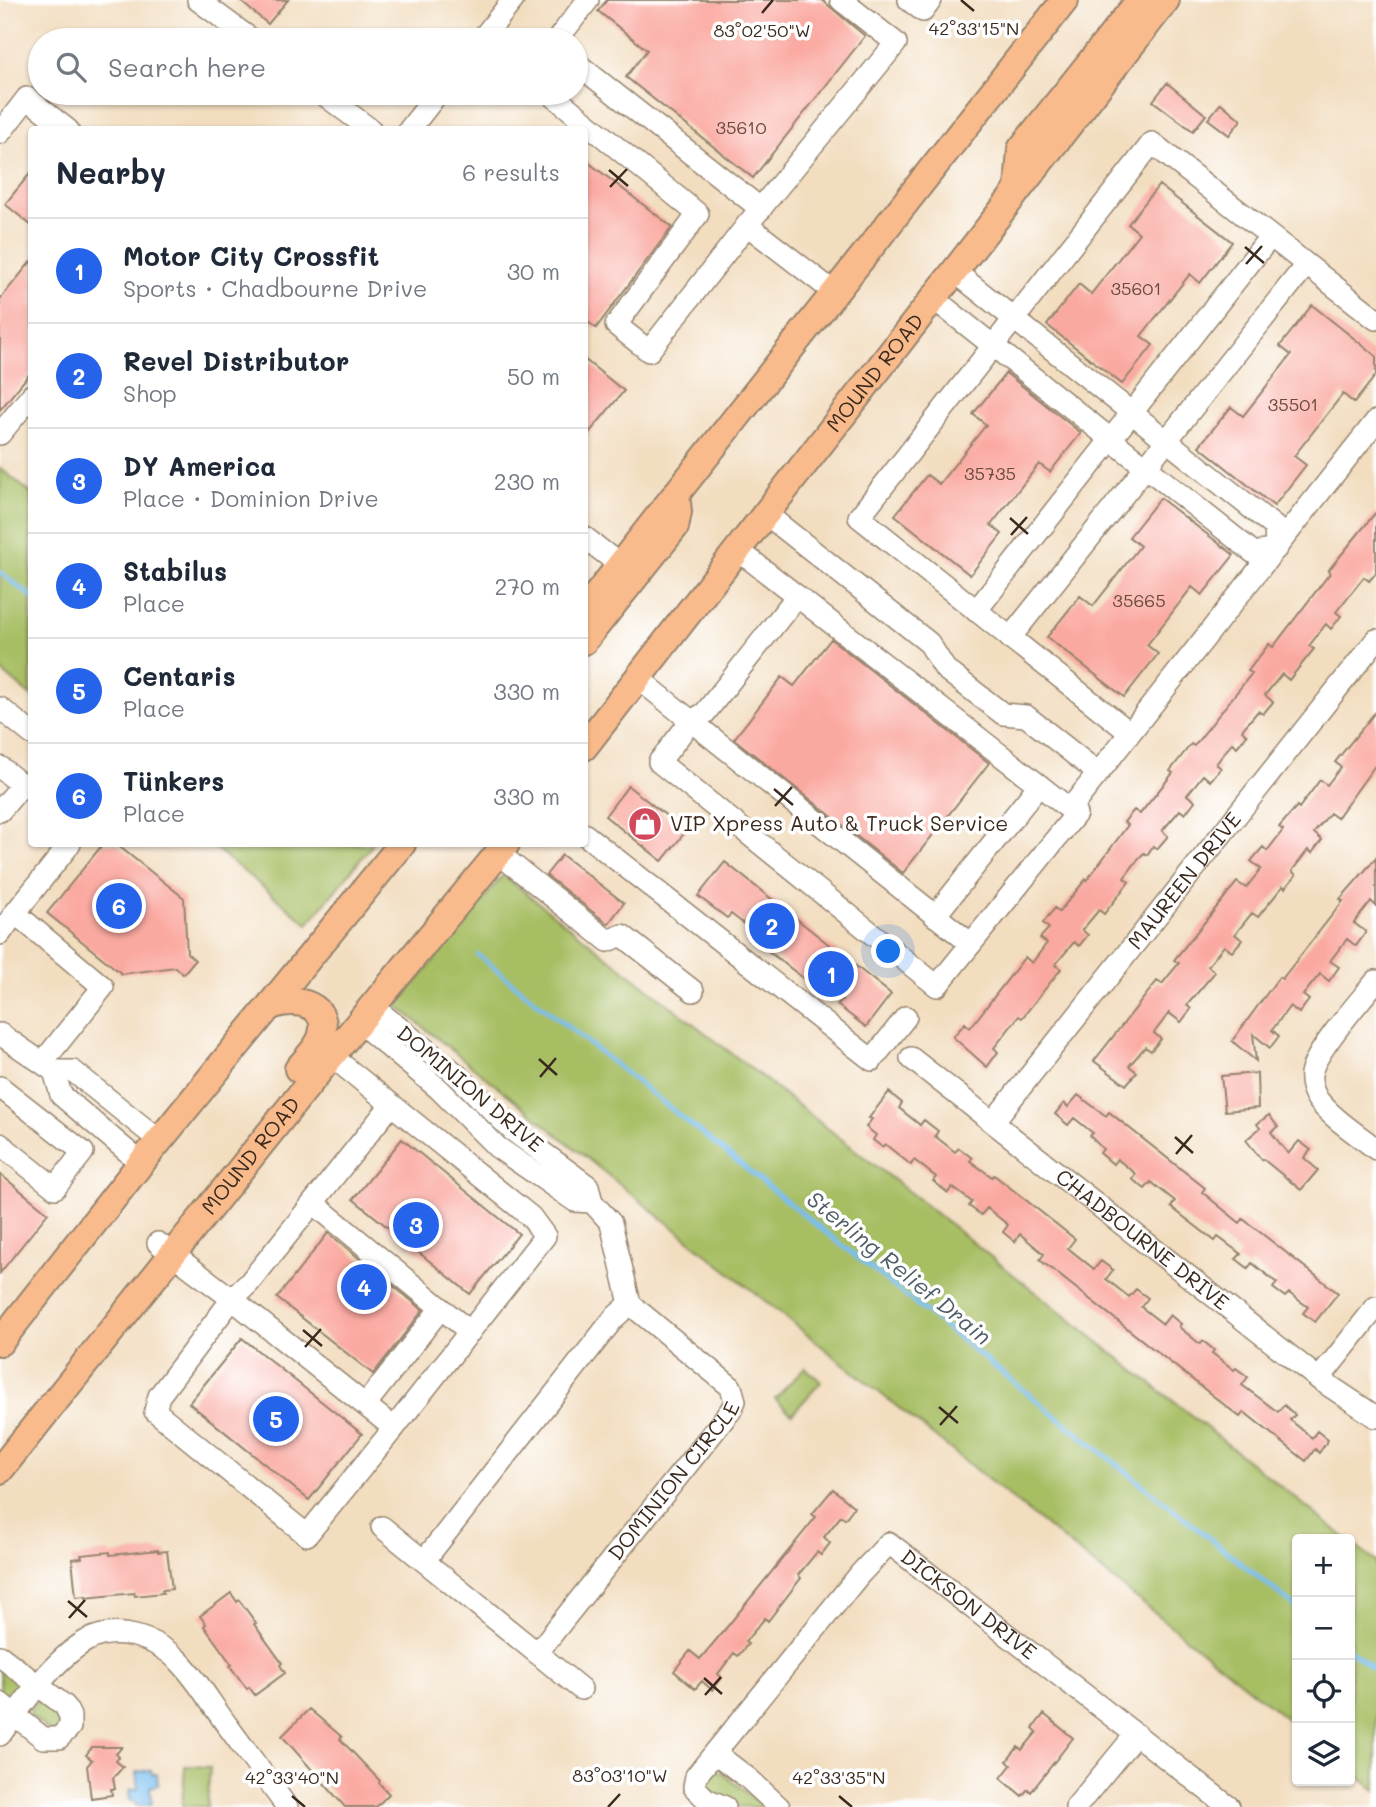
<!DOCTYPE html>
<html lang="en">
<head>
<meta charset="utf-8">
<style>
	:root { --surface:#fff; --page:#f6f6f7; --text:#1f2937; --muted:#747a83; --line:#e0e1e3; --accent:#2563eb }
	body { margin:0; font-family:Mali,sans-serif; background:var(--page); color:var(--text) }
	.controls { position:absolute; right:21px; bottom:21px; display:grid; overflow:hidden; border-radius:7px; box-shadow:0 2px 5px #0004 }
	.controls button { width:63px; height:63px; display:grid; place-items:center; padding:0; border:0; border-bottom:2px solid var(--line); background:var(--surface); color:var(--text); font:35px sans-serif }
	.you { position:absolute; left:889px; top:952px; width:24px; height:24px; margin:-18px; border:5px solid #fff; border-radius:50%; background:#1a73e8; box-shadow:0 0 0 10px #1a73e833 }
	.badge { display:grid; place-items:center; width:46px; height:46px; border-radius:50%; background:var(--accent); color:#fff; font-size:23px; font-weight:700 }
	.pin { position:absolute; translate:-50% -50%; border:4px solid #fff; box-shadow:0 2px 7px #0006 }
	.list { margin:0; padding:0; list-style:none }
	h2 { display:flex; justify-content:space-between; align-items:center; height:91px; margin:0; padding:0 28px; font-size:30px }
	h2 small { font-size:23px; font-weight:400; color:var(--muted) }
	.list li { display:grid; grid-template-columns:46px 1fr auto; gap:21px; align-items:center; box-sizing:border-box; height:105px; padding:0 28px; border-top:2px solid var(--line) }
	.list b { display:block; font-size:26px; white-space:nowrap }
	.list p { margin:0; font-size:23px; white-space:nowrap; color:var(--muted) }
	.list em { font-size:23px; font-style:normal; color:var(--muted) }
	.icon { flex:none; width:38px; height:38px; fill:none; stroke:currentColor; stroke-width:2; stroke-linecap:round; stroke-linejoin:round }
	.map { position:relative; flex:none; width:1376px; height:1807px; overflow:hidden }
	.search { position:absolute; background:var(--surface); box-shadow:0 2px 5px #0004; left:28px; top:28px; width:560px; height:77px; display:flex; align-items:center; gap:18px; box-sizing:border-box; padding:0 24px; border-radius:38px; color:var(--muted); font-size:26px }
	.panel { position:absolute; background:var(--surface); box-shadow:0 2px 5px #0004; left:28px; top:126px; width:560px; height:721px; border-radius:7px }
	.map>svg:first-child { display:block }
	.green { fill:#a7be63; stroke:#717440; stroke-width:2 }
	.water { fill:#77beef; stroke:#597486; stroke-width:2 }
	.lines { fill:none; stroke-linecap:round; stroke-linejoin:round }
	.stream { stroke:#77beef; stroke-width:4.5 }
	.building { fill:#faa9a0 }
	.minor-casing { stroke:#96846e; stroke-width:24 }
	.major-casing { stroke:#96846e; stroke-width:30 }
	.minor { stroke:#fff; stroke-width:21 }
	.major { stroke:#fabb8c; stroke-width:26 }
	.ticks { fill:none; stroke:#3b2a1e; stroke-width:2.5 }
	.labels { text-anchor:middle; stroke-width:7; stroke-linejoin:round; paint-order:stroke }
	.number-label { font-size:18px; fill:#6b4a3e }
	.street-label { font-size:21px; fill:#3b2a1e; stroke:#fff }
	.poi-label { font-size:21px; fill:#3b2a1e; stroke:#fff; text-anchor:start }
	.water-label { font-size:23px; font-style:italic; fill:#505e67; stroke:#fff }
	.ticks-label { font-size:18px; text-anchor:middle; fill:#3b2a1e; stroke:#fff; stroke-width:7; stroke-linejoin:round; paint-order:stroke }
</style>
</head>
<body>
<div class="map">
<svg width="1376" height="1807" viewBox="0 0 1376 1807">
	<rect width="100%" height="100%" fill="#fff"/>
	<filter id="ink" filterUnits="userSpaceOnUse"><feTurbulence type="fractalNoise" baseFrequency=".0143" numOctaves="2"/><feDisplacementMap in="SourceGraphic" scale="14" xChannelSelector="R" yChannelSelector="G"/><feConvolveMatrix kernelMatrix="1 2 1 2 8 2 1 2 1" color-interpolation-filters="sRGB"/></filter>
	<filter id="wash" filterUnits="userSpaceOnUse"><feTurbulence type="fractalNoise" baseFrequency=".00686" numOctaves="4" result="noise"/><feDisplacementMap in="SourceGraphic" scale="28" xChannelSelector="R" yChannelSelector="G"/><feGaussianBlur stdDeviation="1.57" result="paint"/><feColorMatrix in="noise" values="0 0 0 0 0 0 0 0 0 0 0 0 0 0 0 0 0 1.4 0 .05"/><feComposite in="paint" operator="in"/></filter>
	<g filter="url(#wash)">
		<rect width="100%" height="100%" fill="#f2ddbf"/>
		<path class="green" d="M0,468L31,493V696L0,670Z
			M210,844H373L308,924Z
			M503,875L918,1199L1347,1539H1297V1727L397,1006Z
			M805,1367L821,1382L792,1414L775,1399Z
			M1350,1542L1376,1562V1791L1350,1769Z
			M0,1664L24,1686L22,1697L11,1701L0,1694Z
			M38,1700H44L66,1718L53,1734L31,1716L30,1710Z
			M185,1766L210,1767L207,1807L182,1806Z
			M714,1770L721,1772L765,1807H739L707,1789L704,1778L708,1772Z"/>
		<path class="water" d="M151,1770L152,1774H157L158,1785L150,1787L152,1804L136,1806L135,1802L130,1801L129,1790L138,1789L136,1772Z"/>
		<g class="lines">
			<path class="stream" d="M0,572L32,597
				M478,955L1297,1608
				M1350,1650L1376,1671"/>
		</g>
		<g id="blocks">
			<path class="building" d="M239,0H288L268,24Z
				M607,0H822L865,36L753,178L626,77L647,50L598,11Z
				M1167,83L1206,115L1193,131L1153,101Z
				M1221,103L1241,120L1229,135L1208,119Z
				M584,159L672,227L596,328L584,319Z
				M32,171V226L5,204Z
				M1159,185L1232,242L1200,283L1190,274L1141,336L1153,345L1122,384L1047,325L1079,284L1091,294L1139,233L1128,224Z
				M32,260V371L0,410V299Z
				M1312,305L1376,356V375L1354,403L1343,394L1294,456L1306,465L1274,506L1199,446L1231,407L1243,416L1291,355L1280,346Z
				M584,359L624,391L584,439Z
				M1006,373L1081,433L1050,472L1039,464L991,525L1002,534L970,575L895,515L927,475L939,484L986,425L973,414Z
				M1160,498L1234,555L1202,595L1192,587L1147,645L1158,654L1124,697L1047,637L1080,596L1093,606L1140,546L1129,537Z
				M1376,512V573L1369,581L1364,577L1336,612L1341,616L1331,629L1326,624L1309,646L1314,649L1289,680L1282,674L1265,695L1273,702L1263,714L1258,711L1242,730L1247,735L1237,747L1232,743L1216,764L1221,768L1210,781L1203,775L1187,795L1195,801L1185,814L1180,810L1162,831L1168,836L1157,849L1153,846L1147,855L1144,853L1139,858L1124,878L1129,882L1104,914L1099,910L1082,930L1088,935L1079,946L1074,942L1055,965L1061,969L1022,1018L1019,1016L994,1048L998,1052L987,1067L953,1037L965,1023L970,1028L1025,957L1032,963L1047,943L1040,938L1049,928L1043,923L1055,908L1059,912L1086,879L1087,880L1128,825L1124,822L1134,810L1140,814L1173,773L1170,771L1191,744L1194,746L1252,673L1248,671L1269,644L1273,647L1330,573L1328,571Z
				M831,639L989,763L903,873L734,739L782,677L794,686Z
				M1376,711V764L1337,818L1330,813L1314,833L1322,840L1312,853L1308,850L1292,871L1296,875L1285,888L1283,886L1258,917L1252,913L1235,934L1242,940L1232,952L1224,946L1208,966L1215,972L1187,1005L1191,1009L1181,1022L1169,1013L1154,1033L1161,1039L1151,1051L1145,1047L1129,1066L1137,1072L1126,1085L1094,1061L1157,981L1162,984L1179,963L1174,960L1237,882L1246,888L1261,869L1251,861L1263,847L1267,851L1283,830L1279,827L1297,806L1299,808L1320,780L1327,785L1341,767L1335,762Z
				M628,786L686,831L662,861L605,816Z
				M103,844H116L184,898L187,953L195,960L183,974L175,967L122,974L47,913Z
				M562,855L624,903L608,924L546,875Z
				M1376,858V906L1371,901L1354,923L1366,932L1356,946L1347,939L1330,961L1339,967L1329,981L1320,974L1303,995L1309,1000L1299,1013L1290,1006L1272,1030L1279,1036L1270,1048L1253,1034L1256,1061L1232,1041L1279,977L1282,979L1343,901L1340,899Z
				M725,862L891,994L866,1027L837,1005L842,1000L820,983L816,988L749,936L753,931L731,914L727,918L698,896Z
				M1257,1073L1258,1108L1225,1111L1221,1076Z
				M889,1092L902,1103L899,1108L920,1125L924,1120L938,1131L935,1136L955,1152L959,1148L972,1158L970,1161L992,1177L994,1175L1075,1239L1068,1248L1094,1269L1101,1261L1113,1270L1106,1279L1129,1297L1136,1289L1148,1298L1141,1307L1163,1324L1170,1315L1181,1324L1179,1327L1200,1344L1203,1341L1214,1350L1212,1353L1234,1370L1236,1368L1248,1377L1242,1385L1278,1412L1284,1405L1295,1415L1290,1420L1312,1438L1317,1431L1328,1440L1319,1453L1315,1449L1306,1461L1244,1412L1240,1417L1040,1260L1044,1254L1020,1234L1015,1242L1003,1232L1008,1225L987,1208L981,1215L969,1206L972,1202L952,1187L948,1193L933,1181L936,1177L914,1160L911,1165L885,1144L882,1147L873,1140L876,1135L866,1127L872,1119L869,1118Z
				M1078,1095L1106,1116L1109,1112L1205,1188L1202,1192L1240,1223L1243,1219L1338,1293L1315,1322L1303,1313L1308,1307L1289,1293L1285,1297L1273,1288L1277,1283L1252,1263L1248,1268L1236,1259L1241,1254L1218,1237L1215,1241L1171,1207L1175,1201L1151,1182L1145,1189L1132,1179L1136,1174L1117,1159L1113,1164L1100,1153L1103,1149L1090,1136L1093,1133L1074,1118L1068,1125L1055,1114L1064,1103L1068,1107Z
				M1269,1115L1278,1127L1271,1132L1288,1154L1299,1141L1311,1150L1304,1158L1318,1170L1301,1190L1263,1159L1262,1160L1246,1140L1260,1128L1257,1124Z
				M402,1139L519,1234L470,1294L353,1199Z
				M0,1174L48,1213L0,1273Z
				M328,1233L423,1310L373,1374L277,1298Z
				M242,1338L362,1434L309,1500L189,1403Z
				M833,1489L854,1507L845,1519L841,1516L824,1537L830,1543L821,1555L817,1552L798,1575L801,1578L768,1621L765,1618L745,1642L748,1644L738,1656L734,1653L718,1674L722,1678L712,1690L702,1681L695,1689L674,1671L690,1651L700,1659L727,1627L816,1517L812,1514Z
				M158,1550V1552L167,1551L172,1589L162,1590L163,1593L135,1596L134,1593L86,1598V1596L76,1597L72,1559L82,1558L81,1555L110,1552V1555L120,1554Z
				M231,1593L237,1602L239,1600L256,1623L254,1624L282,1663L280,1665L285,1673L255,1695L249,1687L247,1689L230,1666L232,1665L204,1626L206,1624L200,1616Z
				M309,1709L342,1737L340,1739L380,1781L379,1783L389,1794L376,1807H345L282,1736Z
				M1044,1714L1073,1738L1031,1792L1028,1789L1022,1796L1001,1778L1011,1765L1007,1761L1018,1747L1022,1750L1037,1732L1033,1728Z
				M92,1747H122L116,1754L119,1757L116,1761L123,1767L113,1778L115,1789H111L112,1795L91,1798L87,1766L92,1760L86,1755Z"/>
		</g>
	</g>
	<g filter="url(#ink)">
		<use href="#blocks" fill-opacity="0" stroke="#96846e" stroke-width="2"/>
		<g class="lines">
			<g class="minor-casing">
				<g id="minor">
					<path d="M198,0L252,40"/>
					<path d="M909,0L923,11L931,0"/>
					<path d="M481,40L513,0"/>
					<path d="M557,40L588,0"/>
					<path d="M576,63L761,209"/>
					<path d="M322,93L371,130"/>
					<path d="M550,93L698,214L616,325L649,351L747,225L835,293"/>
					<path d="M409,130L438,93"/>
					<path d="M0,133L27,98L68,130"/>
					<path d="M747,225L896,43L841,0"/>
					<path d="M933,298L1254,553L1276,549L1275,527L954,271"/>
					<path d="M0,434L32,395"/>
					<path d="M766,514L929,643L945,669L1003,714L1026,716L1098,773"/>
					<path d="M584,537L620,565"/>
					<path d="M797,596L705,713L691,721L971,944"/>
					<path d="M976,611L1270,237"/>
					<path d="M1010,638L1306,265"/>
					<path d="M638,678L691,721L659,762L937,986L1076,814L738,550"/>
					<path d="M0,708L32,734"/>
					<path d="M1129,732L859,517L1152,143L1376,319"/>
					<path d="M0,767L22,785L0,811"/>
					<path d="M1070,809L1376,421"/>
					<path d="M584,834L872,1060L906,1017"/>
					<path d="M498,853L608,941L622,935L693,991"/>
					<path d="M15,913L70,844"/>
					<path d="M935,916L1039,785"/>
					<path d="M0,934L15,913L103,987L43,1062"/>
					<path d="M1376,981C1360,1001 1314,1052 1311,1074C1310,1083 1313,1092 1318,1100C1333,1119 1357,1134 1376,1149"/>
					<path d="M359,1022L439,1089L497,1147L575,1201L592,1202L588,1186L512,1130L455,1073L372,1006"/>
					<path d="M0,1034L54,1071L61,1095L141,1163"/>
					<path d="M319,1046L531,1217L545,1236L394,1428"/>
					<path id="s1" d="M911,1058L1319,1379L1376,1417"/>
					<path d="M54,1071H73L160,1141"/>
					<path d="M0,1087L83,1152L55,1188L0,1144"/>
					<path id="s2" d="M993,1122L1376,640"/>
					<path d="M592,1202L611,1223L630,1304"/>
					<path d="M313,1203L470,1332"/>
					<path d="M158,1243L232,1299L394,1428L307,1535L155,1411L159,1396L232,1299L249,1283L391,1105"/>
					<path d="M1319,1379L1376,1307"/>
					<path d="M365,1405L441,1308"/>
					<path id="s3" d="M382,1527L537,1653L731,1410L735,1401L731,1387L630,1304L614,1318L424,1561"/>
					<path d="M537,1653L581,1689"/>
					<path d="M0,1656L65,1706L70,1716V1727L59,1738H43L0,1703"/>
					<path d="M0,1735C22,1705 53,1660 86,1641C117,1624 155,1638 179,1661C197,1679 211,1704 227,1725C247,1752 267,1780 287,1807"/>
					<path d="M715,1753L749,1779L779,1807"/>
					<path id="s4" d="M725,1807L706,1799L694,1787L696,1776L860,1574L889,1543L1229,1807"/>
					<path d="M1076,1807L1136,1734"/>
				</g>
			</g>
			<g class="major-casing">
				<g id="major">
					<path d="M1018,189L1021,149L1140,0"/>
					<path d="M584,611L1065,0"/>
					<path d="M584,641L675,527L678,512L676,494"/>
					<path id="s5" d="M584,747L1166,0"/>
					<path d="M271,1006C296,996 332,1004 321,1038C317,1049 305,1060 298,1069"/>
					<path d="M0,1342L141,1163L402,844"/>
					<path id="s6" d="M0,1470L320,1070L506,844"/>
				</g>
			</g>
			<use href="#minor" class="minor"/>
			<use href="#major" class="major"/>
		</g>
	</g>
	<path class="ticks" d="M961,0L974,11M762,13L773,0M609,170L628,186M610,187L627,169M1245,247L1264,263M1246,264L1262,246M1010,518L1028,534M1011,535L1027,517M774,789L793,805M775,806L792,787M539,1059L557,1075M540,1077L556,1058M1175,1137L1193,1153M1176,1154L1192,1135M303,1330L322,1346M305,1347L321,1329M939,1407L958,1423M940,1425L957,1406M68,1601L87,1617M69,1618L85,1600M704,1678L722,1694M705,1695L721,1677M292,1796L305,1807M839,1796L852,1807M608,1807L620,1794"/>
	<defs>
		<g id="shop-disc" transform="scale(1.75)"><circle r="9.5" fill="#d1495b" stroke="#fff"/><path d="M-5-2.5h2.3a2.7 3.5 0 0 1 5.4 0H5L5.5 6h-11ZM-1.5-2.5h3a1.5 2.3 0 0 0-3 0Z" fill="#fff"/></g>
	</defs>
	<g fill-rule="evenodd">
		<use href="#shop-disc" x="645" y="824"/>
	</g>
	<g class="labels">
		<g class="number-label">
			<text x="741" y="134">35610</text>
			<text x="1136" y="295">35601</text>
			<text x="1293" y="411">35501</text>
			<text x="990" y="480">35735</text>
			<text x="1139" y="607">35665</text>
		</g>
		<g class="street-label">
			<text dy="7" stroke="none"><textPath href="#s5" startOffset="474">MOUND ROAD</textPath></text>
			<text dy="7" stroke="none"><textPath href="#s2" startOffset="308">MAUREEN DRIVE</textPath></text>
			<text transform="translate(470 1089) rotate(40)" y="7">DOMINION DRIVE</text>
			<text dy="7" stroke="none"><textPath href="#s6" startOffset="402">MOUND ROAD</textPath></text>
			<text dy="7" stroke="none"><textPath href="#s1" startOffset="294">CHADBOURNE DRIVE</textPath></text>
			<text dy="7" stroke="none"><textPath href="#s3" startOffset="420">DOMINION CIRCLE</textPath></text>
			<text dy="7" stroke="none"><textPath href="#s4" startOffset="452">DICKSON DRIVE</textPath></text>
		</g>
		<g class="poi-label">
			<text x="670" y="831">VIP Xpress Auto &amp; Truck Service</text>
		</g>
		<g class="water-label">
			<text transform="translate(899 1268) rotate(39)" y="8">Sterling Relief Drain</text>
		</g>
	</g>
	<g class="ticks-label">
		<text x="974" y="35">42°33'15"N</text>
		<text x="762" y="37">83°02'50"W</text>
		<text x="620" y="1782">83°03'10"W</text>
		<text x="292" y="1784">42°33'40"N</text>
		<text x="839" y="1784">42°33'35"N</text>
	</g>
</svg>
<div class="controls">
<button>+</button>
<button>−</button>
<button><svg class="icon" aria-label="locate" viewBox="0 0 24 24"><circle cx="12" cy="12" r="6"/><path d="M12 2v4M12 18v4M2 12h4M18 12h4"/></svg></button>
<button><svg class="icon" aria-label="layers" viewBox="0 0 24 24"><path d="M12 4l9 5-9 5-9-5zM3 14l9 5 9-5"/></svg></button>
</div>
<div class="you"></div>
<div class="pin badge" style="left:831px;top:974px">1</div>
<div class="pin badge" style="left:772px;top:926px">2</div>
<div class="pin badge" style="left:416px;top:1225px">3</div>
<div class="pin badge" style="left:364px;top:1287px">4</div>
<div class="pin badge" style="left:276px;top:1419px">5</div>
<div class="pin badge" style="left:119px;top:906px">6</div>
<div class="search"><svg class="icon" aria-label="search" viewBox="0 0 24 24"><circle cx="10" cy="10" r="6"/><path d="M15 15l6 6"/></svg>Search here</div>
<section class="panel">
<h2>Nearby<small>6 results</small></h2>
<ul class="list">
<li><span class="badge">1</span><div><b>Motor City Crossfit</b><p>Sports · Chadbourne Drive</p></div><em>30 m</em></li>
<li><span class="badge">2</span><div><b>Revel Distributor</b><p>Shop</p></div><em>50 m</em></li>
<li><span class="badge">3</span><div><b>DY America</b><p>Place · Dominion Drive</p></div><em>230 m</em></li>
<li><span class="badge">4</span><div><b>Stabilus</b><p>Place</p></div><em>270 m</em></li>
<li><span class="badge">5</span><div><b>Centaris</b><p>Place</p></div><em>330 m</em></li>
<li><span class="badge">6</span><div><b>Tünkers</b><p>Place</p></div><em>330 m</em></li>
</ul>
</section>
</div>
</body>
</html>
